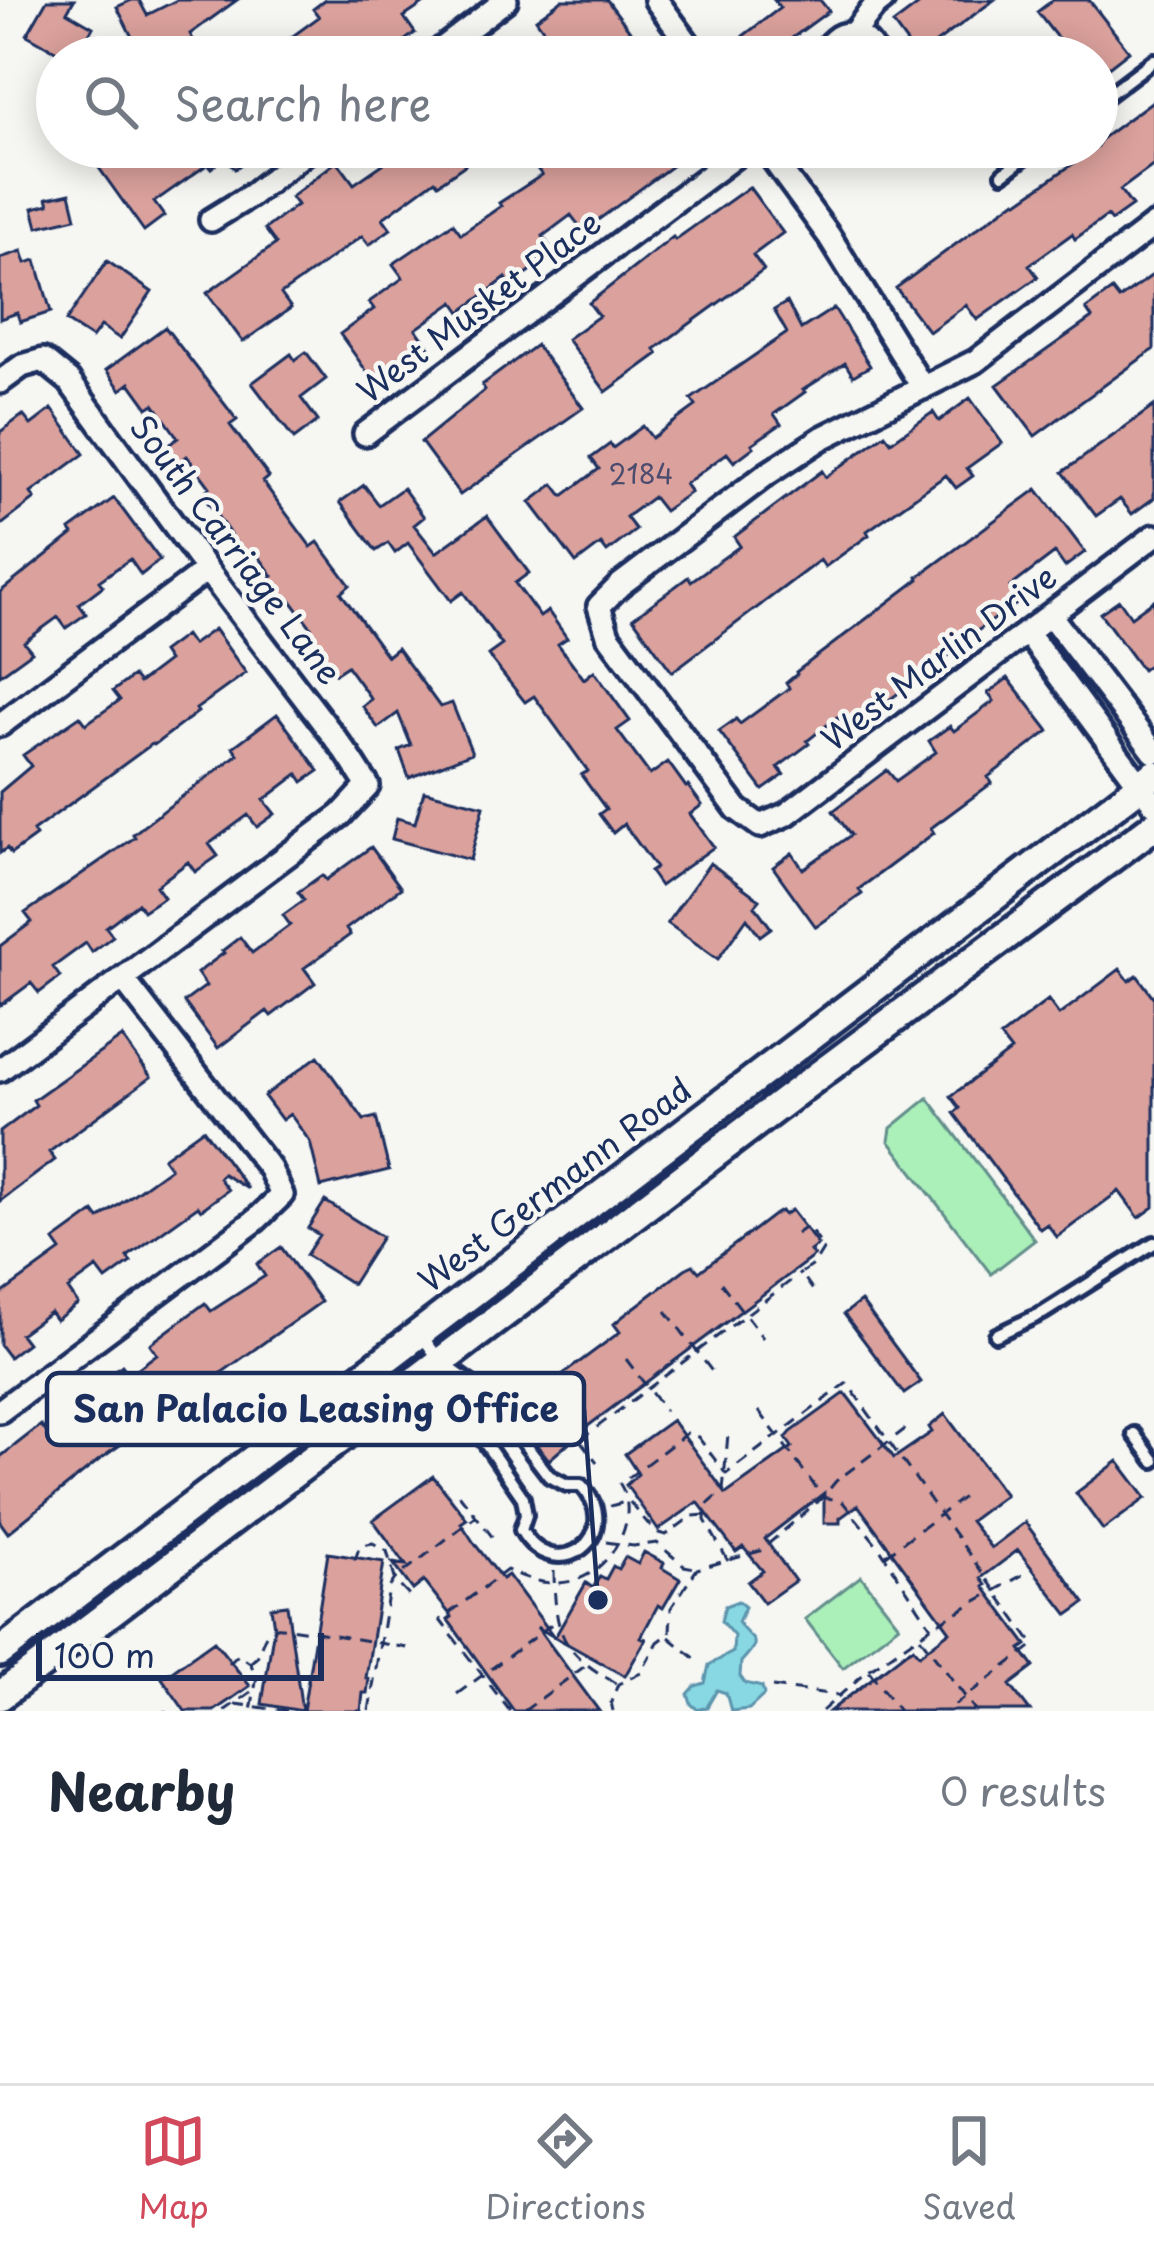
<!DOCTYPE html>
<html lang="en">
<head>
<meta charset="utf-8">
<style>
	:root { --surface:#fff; --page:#f6f6f7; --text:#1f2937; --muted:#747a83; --line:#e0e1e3; --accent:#d1495b }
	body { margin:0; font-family:"Playpen Sans",sans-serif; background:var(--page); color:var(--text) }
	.scale { position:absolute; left:36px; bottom:30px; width:288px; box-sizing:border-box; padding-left:12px; border:6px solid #1b2f5e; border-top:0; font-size:33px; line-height:42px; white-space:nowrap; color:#1b2f5e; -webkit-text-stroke:9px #f6f6f2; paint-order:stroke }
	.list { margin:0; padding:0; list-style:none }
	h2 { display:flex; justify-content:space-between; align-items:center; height:156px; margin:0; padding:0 48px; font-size:51px }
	h2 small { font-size:39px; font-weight:400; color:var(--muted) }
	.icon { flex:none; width:66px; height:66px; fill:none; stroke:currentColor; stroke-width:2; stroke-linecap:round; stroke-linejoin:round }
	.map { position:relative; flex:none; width:1154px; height:1711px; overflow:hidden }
	.search { position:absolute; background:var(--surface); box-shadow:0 6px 30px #0003; left:36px; right:36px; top:36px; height:132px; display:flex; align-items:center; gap:30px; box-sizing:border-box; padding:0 42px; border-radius:66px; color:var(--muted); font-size:45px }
	.sheet { height:372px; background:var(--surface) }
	nav { display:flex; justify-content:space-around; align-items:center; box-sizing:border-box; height:168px; border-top:3px solid var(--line); background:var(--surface); font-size:33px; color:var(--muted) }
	nav a { display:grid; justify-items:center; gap:6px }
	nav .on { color:var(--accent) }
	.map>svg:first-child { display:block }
	.green { fill:#abefb9; stroke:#638f8c; stroke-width:3 }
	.water { fill:#87d8e2; stroke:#5c94ad; stroke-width:3 }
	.building { fill:#dba19c; stroke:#1b2f5e; stroke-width:3 }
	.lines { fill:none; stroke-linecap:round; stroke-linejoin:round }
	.service-casing { stroke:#1b2f5e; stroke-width:20 }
	.minor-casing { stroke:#1b2f5e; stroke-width:30 }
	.secondary-casing { stroke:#1b2f5e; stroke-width:36 }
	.path { stroke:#1b2f5e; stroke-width:3; stroke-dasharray:12 9; stroke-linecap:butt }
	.service { stroke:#f6f6f2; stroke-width:10 }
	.minor { stroke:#f6f6f2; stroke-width:21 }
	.secondary { stroke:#f6f6f2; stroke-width:27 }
	.labels { text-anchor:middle; stroke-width:9; stroke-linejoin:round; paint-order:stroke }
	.number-label { font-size:27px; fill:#4b4c6e }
	.street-label { font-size:33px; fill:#1b2f5e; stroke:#f6f6f2 }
	.leader { fill:none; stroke:#1b2f5e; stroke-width:4.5 }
	.callout-dot { fill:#1b2f5e; stroke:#f6f6f2; stroke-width:4.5 }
	.callout { fill:#f6f6f2; stroke:#1b2f5e; stroke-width:4.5 }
	.callout-label { font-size:36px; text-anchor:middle; font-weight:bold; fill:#1b2f5e }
</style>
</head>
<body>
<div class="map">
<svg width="1154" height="1711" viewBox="0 0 1154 1711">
	<rect width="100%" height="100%" fill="#f6f6f2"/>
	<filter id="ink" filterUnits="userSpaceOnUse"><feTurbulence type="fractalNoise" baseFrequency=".00833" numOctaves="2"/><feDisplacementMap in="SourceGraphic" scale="24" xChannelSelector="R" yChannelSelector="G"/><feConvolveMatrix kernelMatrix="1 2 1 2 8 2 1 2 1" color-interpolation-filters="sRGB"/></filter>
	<g filter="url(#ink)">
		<path class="green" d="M928,1098L1035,1240L991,1274L889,1141L891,1128Z
			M861,1576L899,1625L843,1668L805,1619Z"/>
		<path class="water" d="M738,1601L745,1607L738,1622C752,1645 765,1636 741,1662L740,1676L745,1683L762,1687L764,1695L749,1709L731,1711L726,1693L717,1690L707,1707L698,1710L691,1704L688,1694L695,1686L705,1683L709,1665L733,1652L734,1636L721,1621L725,1606Z"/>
		<path class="building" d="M47,0H74L67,12L93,27L76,57H66L27,35Z
			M132,0H139L147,15L177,0H237L190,34L194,41L162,57H142L117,7Z
			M325,0H429L404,17L415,33L382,57H264L319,17L313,9Z
			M562,0H607L635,38L617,51L611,43L592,57H474L499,38L512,57L545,32L536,19Z
			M774,0H820L829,11L792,38L797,45L782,57H760L743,36L780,8Z
			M925,0H994L917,57L893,24Z
			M1053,0H1089L1129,51L1097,76V57H1072L1037,12Z
			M1154,100V165L1120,190L1132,206L1111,221L1107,216L1075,239L1072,234L1029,265L1038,277L977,320L966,305L929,332L896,288L1016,200L1018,202L1097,147L1101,139Z
			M123,147H263L235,169L225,157L211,168L208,164L154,202L164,216L144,231L97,165Z
			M393,147H451L465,165L438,184L435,180L383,218L391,229L369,245L362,236L281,294L291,308L243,342L207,293L276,244L265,229L297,205L291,197L337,161L354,184L383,164L378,158Z
			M561,147H665L676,163L583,231L571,215L543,236L552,250L531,265L533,269L518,280L516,278L509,283L506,278L461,312L454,302L416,329L432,351L411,365L405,356L372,379L340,334L374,309L369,302L403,278L393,264L453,223L461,234L501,206L499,203L542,175L535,166Z
			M749,187L783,233L753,255L764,270L655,349L658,354L606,392L567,339L599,316L589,303L673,237L675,240Z
			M70,193L76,218L38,227L33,208L49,204L47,198Z
			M22,251L26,263L36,260L51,312L20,322L17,313L0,319V258Z
			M107,261L152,292L120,339L101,326L92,338L66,321Z
			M1154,274V349L1035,436L997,385L1092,318L1086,309L1112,290L1119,299Z
			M787,302L801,329L834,308L870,366L853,376L845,363L803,390L805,392L774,414L781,424L752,444L754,447L734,462L727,453L685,484L691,492L664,511L653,497L626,517L636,530L607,552L601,544L576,563L530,502L554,484L563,496L599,469L591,458L610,444L613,448L643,426L652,438L696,406L691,399L787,333L774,310Z
			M165,327L237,420L230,425L269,477L263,482L311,547L318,542L350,585L341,593L387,656L397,648L440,707L452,703L472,753L409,778L399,750L411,745L398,713L378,728L362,706L371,699L347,666L335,674L304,631L311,627L289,598L283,603L266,581L273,576L255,551L246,557L202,494L210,487L187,456L174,465L163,449L178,438L154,404L148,408L130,383L121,390L106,370Z
			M536,345L583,408L460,495L421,442L485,390L482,385Z
			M306,352L326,379L301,398L318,421L294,439L252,383L291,354L295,360Z
			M970,398L1002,443L967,468L973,476L956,488L946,475L867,531L869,535L825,567L820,560L672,672L633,618L688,577L691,581L740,546L734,537L822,471L826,477L885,434L891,442L933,412L939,421Z
			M1154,406V498L1132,514L1120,499L1096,516L1063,472Z
			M52,409L84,454L31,493L35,499L0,526V432L23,415L31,425Z
			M364,485L379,505L403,488L424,517L414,525L436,553L487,516L529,573L515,583L540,617L548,611L567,638L558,644L584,679L594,671L630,721L617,730L650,775L668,762L686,787L688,786L702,805L690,814L714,847L660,886L650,872L656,868L624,824L613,833L599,814L606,809L581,775L588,771L534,696L525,702L488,655L502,645L463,592L451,601L408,543L395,553L388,543L376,551L340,502Z
			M1037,489L1085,552L1065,567L1055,553L1010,587L1021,601L954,647L956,650L848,731L837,717L807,741L809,744L778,767L784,775L763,790L719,731L736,719L740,724L789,688L786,683L797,674L796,672L919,579L918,577Z
			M114,498L160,560L141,575L130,559L99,581L103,586L79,604L86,614L66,628L58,617L24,642L32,652L0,675V592L73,534L70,530Z
			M1119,600L1131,617L1154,600V661L1142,670L1100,613Z
			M214,629L246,673L196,709L198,712L154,745L152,744L33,831L36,836L11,854L7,848L0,853V792L31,766L23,755L80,716L86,724L120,700L113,691L133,676L139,683L168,661L162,652L185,635L192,645Z
			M1008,678L1049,731L988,777L992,783L931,828L934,833L859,889L862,894L816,927L773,867L792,853L803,869L851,835L833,811L887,770L896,781L936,752L929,741L950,726L954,731L994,701L988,693Z
			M277,714L319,771L303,782L298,774L264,800L275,814L257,827L248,815L209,844L218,856L195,872L188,862L156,886L164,897L143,911L138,903L106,927L113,936L92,952L86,943L53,967L60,977L39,993L31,983L0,1006V946L32,922L25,913L135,837L133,834L238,754L233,747Z
			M424,791L484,806L470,860L392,839L397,818L415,823Z
			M371,847L401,888L346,929L350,935L304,968L315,983L271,1016L267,1011L218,1048L184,1002L206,986L197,973L224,953L222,951L240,937L252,953L290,925L283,915L304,900L298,892L322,875L326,880Z
			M710,863L760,900L755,906L771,928L760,936L747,918L718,959L667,923Z
			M1120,969L1129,981L1137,975L1154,998V1207L1139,1218L1119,1191L1057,1237L1047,1224L1040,1229L954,1113L960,1108L951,1096L1011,1051L1000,1037L1048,1000L1059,1015Z
			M122,1037L151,1077L49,1152L55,1160L0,1201V1132L36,1105L33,1100Z
			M318,1056L364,1120L376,1117L389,1170L321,1187L310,1142L290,1114L282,1120L264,1096Z
			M203,1129L248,1189L223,1174L219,1178L228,1190L201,1210L198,1206L127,1257L131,1262L106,1280L97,1268L68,1289L78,1304L56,1320L50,1312L20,1334L27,1343L9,1357L0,1345V1295L61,1251L54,1241L94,1212L99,1219L170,1168L163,1158Z
			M325,1201L382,1237L352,1284L306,1255L319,1235L308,1228Z
			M791,1210L818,1245L810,1251L814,1256L588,1426L549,1460L531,1437L566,1411L548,1387L554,1381L620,1332L614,1324L622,1317L685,1269L693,1265L699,1272L772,1216L781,1211L784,1215Z
			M281,1247L321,1302L99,1460L8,1533L0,1522V1457L41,1425L50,1437L89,1409L86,1406L106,1392L99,1382L122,1365L129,1375L157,1354L150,1344L205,1303L211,1311L265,1276L257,1264Z
			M861,1301L921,1382L904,1394L844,1314Z
			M845,1393L894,1458L932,1432L929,1427L945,1414L1005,1495L970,1521L991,1548L1025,1522L1085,1603L1068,1615L1018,1550L981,1578L986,1585L984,1587L1027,1645L1021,1649L1034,1667L1010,1685L1030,1711H830L906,1652L913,1648L919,1655L950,1631L858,1505L840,1518V1523H824V1493L767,1537L765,1539L795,1581L764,1603L748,1582L763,1571L743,1547L736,1552L698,1502L658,1530L626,1485L638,1474L625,1454L672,1420L726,1494L792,1447L786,1438L791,1432Z
			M1118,1461L1146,1498L1103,1530L1076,1493Z
			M433,1476L467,1519L461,1523L474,1543L502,1579L508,1575L554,1637L537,1627L599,1711H514L451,1624L448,1620L452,1617L424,1581L413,1590L393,1563L406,1565L373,1520Z
			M644,1552L664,1563L662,1568L680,1579L663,1608L658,1605L641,1637L646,1639L625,1676L555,1637L586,1583L593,1588L600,1576L606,1579L613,1566L618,1569L625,1557L638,1564Z
			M328,1553L384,1562L366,1678L369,1679L367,1693H363L361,1711H303Z
			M287,1605L302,1711L262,1704L274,1627L271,1607Z
			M214,1641L250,1686L214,1711H185L162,1678Z"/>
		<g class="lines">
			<g class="service-casing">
				<path id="service" d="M1097,103L1154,60
					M1003,174L1038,147
					M421,1335L441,1362L475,1386L504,1425L517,1434L549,1476L567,1485H581C628,1535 555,1589 521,1530L526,1515L523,1498L452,1395L442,1366
					M996,1335L1043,1313L1154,1243
					M1134,1434L1154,1461"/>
			</g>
			<g class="minor-casing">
				<path id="minor" d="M656,0L698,57
					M853,34L874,7L883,0
					M431,57L506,0
					M823,57C834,26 864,27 876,57
					M764,147L829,236L923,388
					M211,220L250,196L313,147
					M1154,225L976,361L822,438L767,474L620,585L599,606L608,635L737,809L760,826L787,814L1154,536
					M0,382L22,366L43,360L69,381L207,570L348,755L368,786L341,815L0,1070
					M365,434L747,147
					M1051,616L1154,752
					M1028,634L1154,804
					M0,725L207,570
					M0,1411L256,1220L282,1195L270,1169L123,979"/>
			</g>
			<g class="secondary-casing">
				<path id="secondary" d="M0,1652L1154,775
					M0,1696L807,1084L1154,826"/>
			</g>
			<path class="path" d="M796,1234L807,1226L824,1248L814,1264L801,1273L817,1296
				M721,1283L763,1338
				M666,1311L714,1374
				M626,1359L665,1411
				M565,1409L559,1413L597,1462
				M759,1411L823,1497L842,1501L879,1547L931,1627
				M580,1440L801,1273
				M459,1494L494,1539
				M610,1506L629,1501L655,1532L666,1535L692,1516L705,1515
				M606,1542L633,1546L657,1543L684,1566L695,1568
				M886,1555L966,1495
				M355,1560L360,1545L373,1543L387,1551L396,1582L414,1601
				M728,1561L705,1520L706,1506L723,1491L728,1434
				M554,1571C555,1635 560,1651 617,1684
				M669,1637L697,1660
				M920,1637L976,1711
				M250,1663L257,1657C263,1645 262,1633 276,1627C283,1625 390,1645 407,1648
				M229,1664L238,1655L250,1663L257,1676L251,1711
				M869,1671L899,1711
				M772,1687L838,1695
				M457,1694L556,1621
				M235,1704L287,1711
				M166,1710V1711
				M224,1711L254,1690
				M369,1711L389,1588L395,1579L476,1516
				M510,1711L440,1620L507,1570C527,1579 549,1587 572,1581C610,1572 642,1519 620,1484L687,1433L698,1437L726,1474L847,1383L1034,1645L947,1711
				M524,1711L585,1666
				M613,1711L611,1702L618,1684L641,1673L658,1642L670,1633L671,1608L697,1569L760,1551L823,1497L836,1481L912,1424
				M822,1711L866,1672L931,1627L1024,1574"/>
			<use href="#service" class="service"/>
			<use href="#minor" class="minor"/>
			<use href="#secondary" class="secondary"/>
		</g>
	</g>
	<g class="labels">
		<g class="number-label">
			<text x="641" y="484">2184</text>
		</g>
		<g class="street-label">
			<text transform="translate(479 307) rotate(-37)" y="12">West Musket Place</text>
			<text transform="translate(236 550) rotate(53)" y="12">South Carriage Lane</text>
			<text transform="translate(939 658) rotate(-37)" y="12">West Marlin Drive</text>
			<text transform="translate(555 1185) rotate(-37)" y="12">West Germann Road</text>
		</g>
	</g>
	<path class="leader" d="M598 1600L584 1409"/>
	<circle class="callout-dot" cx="598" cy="1600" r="12"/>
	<rect class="callout" x="47" y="1373" width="537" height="72" rx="12"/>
	<g class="callout-label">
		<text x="316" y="1422">San Palacio Leasing Office</text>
	</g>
</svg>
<div class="scale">100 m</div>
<div class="search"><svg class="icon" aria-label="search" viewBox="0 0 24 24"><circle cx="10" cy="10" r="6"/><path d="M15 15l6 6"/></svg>Search here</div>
</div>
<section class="sheet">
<h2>Nearby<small>0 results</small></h2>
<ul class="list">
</ul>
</section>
<nav>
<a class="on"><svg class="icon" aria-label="map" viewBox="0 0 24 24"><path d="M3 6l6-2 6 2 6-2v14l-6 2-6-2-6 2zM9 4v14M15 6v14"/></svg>Map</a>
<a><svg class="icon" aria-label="directions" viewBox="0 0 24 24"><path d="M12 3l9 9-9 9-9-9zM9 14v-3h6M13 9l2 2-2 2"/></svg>Directions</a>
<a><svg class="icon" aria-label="saved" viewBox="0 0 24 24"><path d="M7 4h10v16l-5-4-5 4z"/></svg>Saved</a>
</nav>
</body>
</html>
